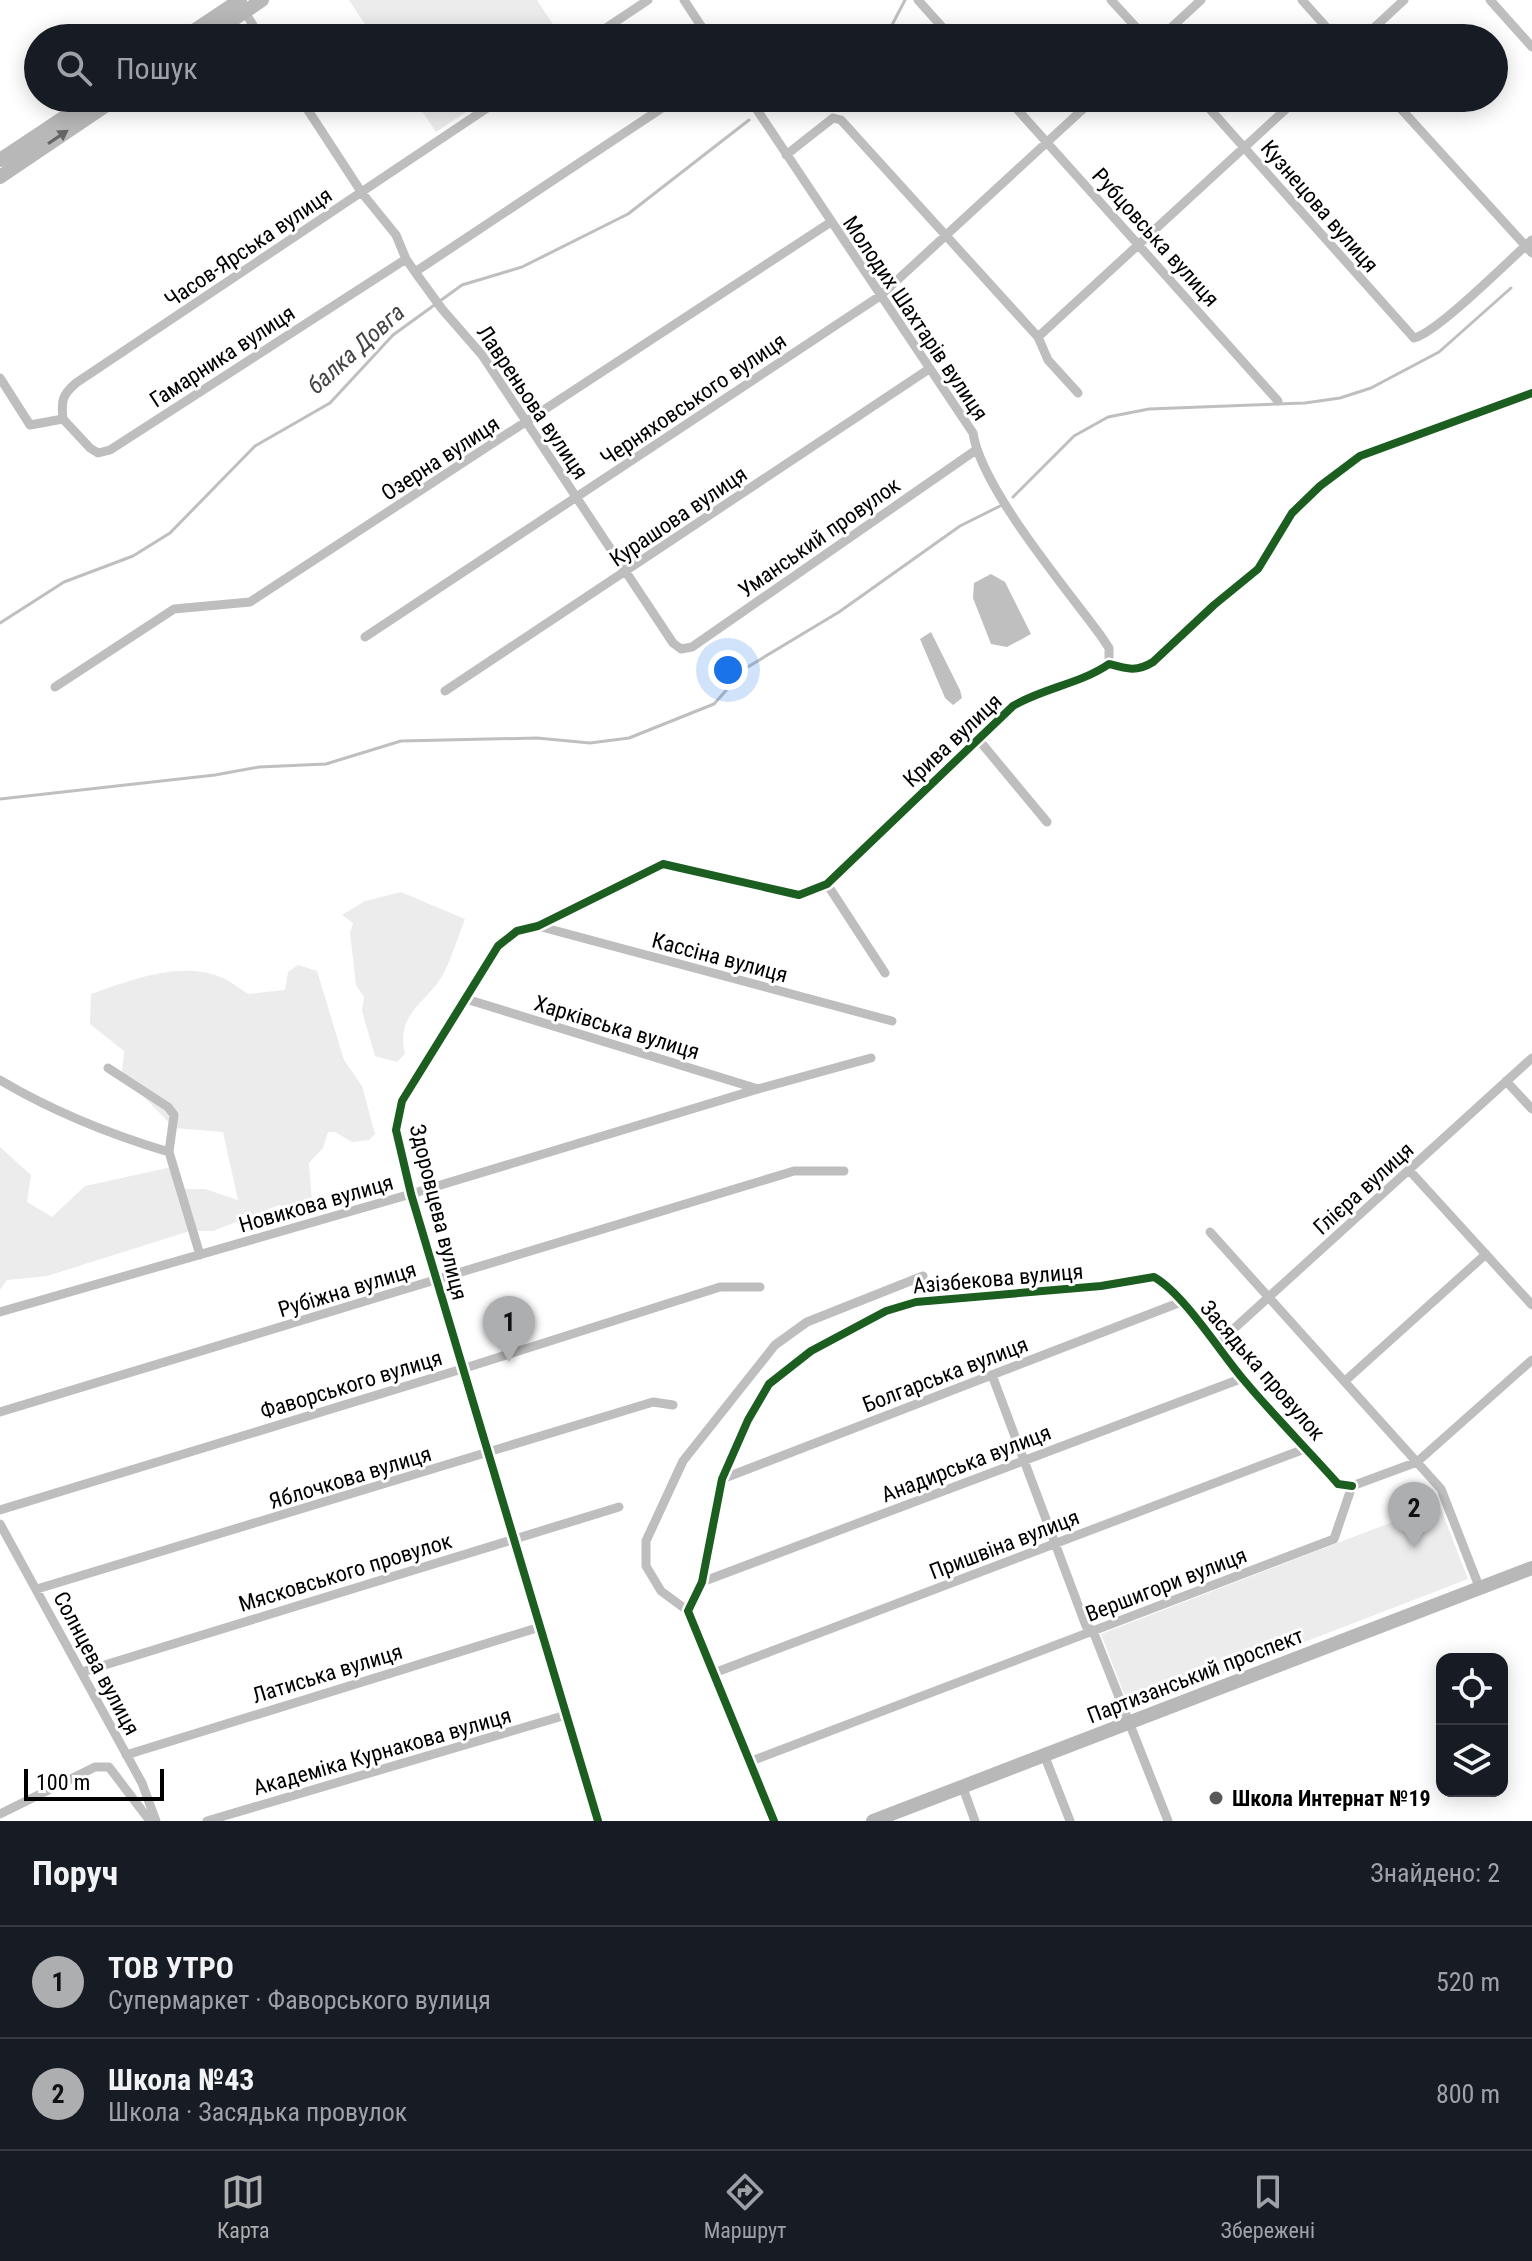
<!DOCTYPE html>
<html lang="uk">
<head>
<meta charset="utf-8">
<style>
	:root { --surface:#171b24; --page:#242831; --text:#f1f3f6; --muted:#9ea1a6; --line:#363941; --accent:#adaeaf }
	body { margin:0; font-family:"Roboto Condensed",sans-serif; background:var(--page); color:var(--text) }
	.controls { position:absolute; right:24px; bottom:24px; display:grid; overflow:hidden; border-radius:16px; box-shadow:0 4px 20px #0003 }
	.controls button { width:72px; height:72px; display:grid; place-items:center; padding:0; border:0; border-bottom:2px solid var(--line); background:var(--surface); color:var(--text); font:40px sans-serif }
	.scale { position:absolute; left:24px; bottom:20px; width:140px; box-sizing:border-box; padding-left:8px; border:4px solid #000; border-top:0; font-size:22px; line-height:28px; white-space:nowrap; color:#000; -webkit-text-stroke:6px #fff; paint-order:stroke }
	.you { position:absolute; left:728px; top:670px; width:28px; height:28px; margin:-20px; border:6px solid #fff; border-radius:50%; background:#1a73e8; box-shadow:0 0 0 12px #1a73e833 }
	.badge { display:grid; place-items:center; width:52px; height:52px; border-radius:50%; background:var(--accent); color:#111; font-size:26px; font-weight:700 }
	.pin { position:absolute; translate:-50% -66px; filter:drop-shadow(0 2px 4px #0008) }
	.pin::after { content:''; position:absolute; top:42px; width:28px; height:24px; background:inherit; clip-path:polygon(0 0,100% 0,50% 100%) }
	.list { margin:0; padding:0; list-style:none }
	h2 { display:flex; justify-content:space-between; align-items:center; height:104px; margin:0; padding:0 32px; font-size:34px }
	h2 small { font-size:26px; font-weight:400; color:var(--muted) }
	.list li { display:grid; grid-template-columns:52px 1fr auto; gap:24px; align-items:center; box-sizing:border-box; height:112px; padding:0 32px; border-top:2px solid var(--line) }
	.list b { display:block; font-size:30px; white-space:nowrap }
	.list p { margin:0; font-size:26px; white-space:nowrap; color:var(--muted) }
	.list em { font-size:26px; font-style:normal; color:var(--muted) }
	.icon { flex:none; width:44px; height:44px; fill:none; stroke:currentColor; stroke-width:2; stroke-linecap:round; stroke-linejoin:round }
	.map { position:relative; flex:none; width:1532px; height:1821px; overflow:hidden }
	.search { position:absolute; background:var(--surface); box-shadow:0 4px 20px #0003; left:24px; right:24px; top:24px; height:88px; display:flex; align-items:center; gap:20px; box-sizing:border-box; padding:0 28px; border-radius:44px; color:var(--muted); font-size:30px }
	.sheet { height:328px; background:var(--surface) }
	nav { display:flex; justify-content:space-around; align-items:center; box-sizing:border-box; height:112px; border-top:2px solid var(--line); background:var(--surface); font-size:22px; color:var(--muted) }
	nav a { display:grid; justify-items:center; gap:4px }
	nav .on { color:var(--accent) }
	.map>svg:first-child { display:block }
	.green { fill:#ececec }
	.water { fill:#bfbfbf }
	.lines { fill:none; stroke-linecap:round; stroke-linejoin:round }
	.stream { stroke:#bfbfbf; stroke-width:3 }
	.street { stroke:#bebebe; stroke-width:9 }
	.secondary { stroke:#b8b8b8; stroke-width:14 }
	.cycleway-casing { stroke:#fff; stroke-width:13 }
	.cycleway { stroke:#1b5e20; stroke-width:8 }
	.oneway { fill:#656565 }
	.poi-dot { fill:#595959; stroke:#fff; stroke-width:3 }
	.labels { text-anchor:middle; stroke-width:6; stroke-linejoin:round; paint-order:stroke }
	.street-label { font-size:22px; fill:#000; stroke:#fff }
	.poi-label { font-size:22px; font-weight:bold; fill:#000; stroke:#fff; text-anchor:start }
	.water-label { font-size:24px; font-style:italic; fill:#444; stroke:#fff }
</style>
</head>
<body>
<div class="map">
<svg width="1532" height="1821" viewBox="0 0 1532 1821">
	<rect width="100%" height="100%" fill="#fff"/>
	<path class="green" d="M349,0H537L562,38H374Z
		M413,98H487L436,132Z
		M401,892L465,919C458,937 452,956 444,973C427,1004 395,1012 405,1054L397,1062L375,1056L362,1011L364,997L356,985L350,933L353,923L342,915L365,901Z
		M298,965L317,971L344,1060L362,1086L375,1134L369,1140L352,1142L335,1132H328L323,1148L309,1163L312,1202L300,1212L279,1205L213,1231H190L47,1276L7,1280L0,1290V1147L31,1175L27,1202L52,1217L85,1186L172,1167L181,1189H205L238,1200L223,1132L174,1128L122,1074L124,1051L90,1024L91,994C131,980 186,958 227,980C234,984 241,989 248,994L285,990L288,972Z
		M1439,1504L1468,1579L1130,1709L1101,1634Z"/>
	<path class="water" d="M991,574L1005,582L1031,634L1007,647L991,644L973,598L974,583Z
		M931,632L960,690L962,698L953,705L945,698L920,639Z"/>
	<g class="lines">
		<path class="stream" d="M879,38L892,25L905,0
			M767,107L779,98
			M1013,497L1074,436L1108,417L1149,409L1305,403L1340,398L1371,388L1439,352L1511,288
			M0,623L64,582L133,556L170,533L255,446L330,403L393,335L462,285L522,267L628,214L749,120
			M0,799L215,775L259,767L326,764L401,741L537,738L590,743L629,738L714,704L746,668L839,612L960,526L1000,506"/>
		<path class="street" d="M684,0L709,38
			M918,0L952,38
			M1111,0L1146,38
			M1302,0L1336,38
			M1490,0L1532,47
			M243,9L261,38
			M591,38L648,0
			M1160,38L1201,0
			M1363,38L1404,0
			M300,98L362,193L396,235L406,259L415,272L442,309L482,355L673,643L681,649L692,647L976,450
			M749,98L973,433C981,488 1066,588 1101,636L1109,648V664
			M1007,98L1278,401
			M1200,98L1414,338C1438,332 1508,261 1532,240
			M1391,98L1532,253
			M786,155L833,118L841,120L1038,337L1048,360L1078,393
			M415,272L677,98
			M1038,337L1298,98
			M0,378L30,425L63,419C61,401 62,395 76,383L502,98
			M63,419L90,448L98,453L110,450L406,259
			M365,637L880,296L1095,98
			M55,687L174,609L250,602L831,222
			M445,691L929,369
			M978,739L1047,822
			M827,884L885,973
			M538,926L892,1021
			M466,999L758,1089
			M108,1068L168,1107L174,1115L169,1152L200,1255
			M0,1080C54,1112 109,1134 169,1152
			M1506,1081L1532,1109
			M1409,1170L1532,1305
			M1210,1232L1441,1489L1480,1589
			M0,1312L411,1194L758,1089L871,1058
			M1217,1344L1532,1058
			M992,1375L1086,1626L1093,1631L1168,1821
			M1345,1381L1486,1254
			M0,1412L794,1171H844
			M722,1479L1181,1302
			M0,1510L462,1369L720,1287H760
			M0,1524L142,1783L156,1821
			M702,1582L1243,1378
			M37,1589L653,1402L673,1405
			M688,1611L661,1591L646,1566V1541L683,1461L775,1345L807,1322L923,1276
			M82,1672L619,1507
			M714,1673L1307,1448
			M126,1755L540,1627
			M1045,1757L1070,1821
			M749,1762L1334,1539L1352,1486L1417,1462L1532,1360
			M963,1788L975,1821
			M0,1814L95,1767H109L150,1821
			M207,1821L566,1715
			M598,1821L411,1194L396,1130L402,1101L498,946L517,931L538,926L663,864L799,895L827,884L1013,706C1043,688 1080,684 1109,664C1127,669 1137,672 1153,662L1214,605L1258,569L1292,513L1320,486L1360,456L1532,393
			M774,1821L688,1611L702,1582L722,1479L748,1420L769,1384L811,1351L886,1311L916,1302L1101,1286L1154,1277C1184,1294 1220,1352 1243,1379C1273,1415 1307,1449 1338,1484L1352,1486"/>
		<path class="secondary" d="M183,38L240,0
			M206,38L262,0
			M0,160L93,98
			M0,177L117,98
			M873,1821L1532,1568"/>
		<g class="cycleway-casing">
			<path id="cycleway" d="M598,1821L411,1194L396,1130L402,1101L498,946L517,931L538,926L663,864L799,895L827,884L1013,706C1043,688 1080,684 1109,664C1127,669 1137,672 1153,662L1214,605L1258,569L1292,513L1320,486L1360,456L1532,393
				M774,1821L688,1611L702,1582L722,1479L748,1420L769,1384L811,1351L886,1311L916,1302L1101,1286L1154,1277C1184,1294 1220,1352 1243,1379C1273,1415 1307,1449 1338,1484L1352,1486"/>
		</g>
		<use href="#cycleway" class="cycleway"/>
	</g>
	<defs><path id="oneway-solid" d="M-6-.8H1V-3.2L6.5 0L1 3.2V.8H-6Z" transform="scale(2)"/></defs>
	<use class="oneway" href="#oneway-solid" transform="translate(58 137) rotate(-34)"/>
	<circle class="poi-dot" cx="1216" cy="1798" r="8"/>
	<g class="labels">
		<g class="street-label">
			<text transform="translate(1320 206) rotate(49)" y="8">Кузнецова вулиця</text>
			<text transform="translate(1156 237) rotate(48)" y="8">Рубцовська вулиця</text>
			<text transform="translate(248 247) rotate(-34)" y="8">Часов-Ярська вулиця</text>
			<text transform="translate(916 318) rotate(56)" y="8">Молодих Шахтарів вулиця</text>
			<text transform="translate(222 356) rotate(-33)" y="8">Гамарника вулиця</text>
			<text transform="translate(693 399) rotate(-34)" y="8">Черняховського вулиця</text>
			<text transform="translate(533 402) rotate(56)" y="8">Лавреньова вулиця</text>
			<text transform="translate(440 458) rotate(-33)" y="8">Озерна вулиця</text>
			<text transform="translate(678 516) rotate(-34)" y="8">Курашова вулиця</text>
			<text transform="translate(819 537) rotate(-35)" y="8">Уманський провулок</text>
			<text transform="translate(952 740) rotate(-43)" y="8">Крива вулиця</text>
			<text transform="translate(720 957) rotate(15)" y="8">Кассіна вулиця</text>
			<text transform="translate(617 1027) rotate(17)" y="8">Харківська вулиця</text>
			<text transform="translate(1363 1188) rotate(-42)" y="8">Глієра вулиця</text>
			<text transform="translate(316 1203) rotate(-16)" y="8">Новикова вулиця</text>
			<text transform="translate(439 1212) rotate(76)" y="8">Здоровцева вулиця</text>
			<text transform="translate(998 1278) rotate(-5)" y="8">Азізбекова вулиця</text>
			<text transform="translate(347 1289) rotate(-17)" y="8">Рубіжна вулиця</text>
			<text transform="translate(1263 1370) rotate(49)" y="8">Засядька провулок</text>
			<text transform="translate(945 1374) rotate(-21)" y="8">Болгарська вулиця</text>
			<text transform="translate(351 1384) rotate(-17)" y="8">Фаворського вулиця</text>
			<text transform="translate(966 1463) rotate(-21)" y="8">Анадирська вулиця</text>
			<text transform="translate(350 1477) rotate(-17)" y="8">Яблочкова вулиця</text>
			<text transform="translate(1004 1544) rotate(-21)" y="8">Пришвіна вулиця</text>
			<text transform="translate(345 1572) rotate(-17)" y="8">Мясковського провулок</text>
			<text transform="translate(1166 1584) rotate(-21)" y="8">Вершигори вулиця</text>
			<text transform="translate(97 1663) rotate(62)" y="8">Солнцева вулиця</text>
			<text transform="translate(327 1673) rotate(-17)" y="8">Латиська вулиця</text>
			<text transform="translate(1195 1675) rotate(-21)" y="8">Партизанський проспект</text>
			<text transform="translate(382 1751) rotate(-16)" y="8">Академіка Курнакова вулиця</text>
		</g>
		<g class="poi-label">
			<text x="1232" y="1806">Школа Интернат №19</text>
		</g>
		<g class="water-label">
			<text transform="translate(356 349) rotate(-42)" y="8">балка Довга</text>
		</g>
	</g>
</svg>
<div class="controls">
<button><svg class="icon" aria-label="locate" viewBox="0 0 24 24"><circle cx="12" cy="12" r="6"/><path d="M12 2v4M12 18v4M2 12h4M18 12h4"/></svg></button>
<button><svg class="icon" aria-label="layers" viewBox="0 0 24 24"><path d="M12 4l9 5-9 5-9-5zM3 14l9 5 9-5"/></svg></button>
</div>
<div class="scale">100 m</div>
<div class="you"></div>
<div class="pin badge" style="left:509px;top:1362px">1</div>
<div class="pin badge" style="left:1414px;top:1548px">2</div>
<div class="search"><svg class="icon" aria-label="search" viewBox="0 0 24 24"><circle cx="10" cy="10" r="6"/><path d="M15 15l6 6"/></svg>Пошук</div>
</div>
<section class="sheet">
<h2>Поруч<small>Знайдено: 2</small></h2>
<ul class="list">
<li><span class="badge">1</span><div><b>ТОВ УТРО</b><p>Супермаркет · Фаворського вулиця</p></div><em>520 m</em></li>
<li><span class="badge">2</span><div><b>Школа №43</b><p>Школа · Засядька провулок</p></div><em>800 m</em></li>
</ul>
</section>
<nav>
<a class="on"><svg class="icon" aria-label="map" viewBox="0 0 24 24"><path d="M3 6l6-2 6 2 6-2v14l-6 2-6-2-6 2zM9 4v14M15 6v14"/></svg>Карта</a>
<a><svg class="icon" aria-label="directions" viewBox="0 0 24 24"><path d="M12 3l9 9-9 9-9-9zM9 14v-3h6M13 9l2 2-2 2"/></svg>Маршрут</a>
<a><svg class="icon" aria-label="saved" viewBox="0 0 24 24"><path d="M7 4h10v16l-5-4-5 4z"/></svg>Збережені</a>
</nav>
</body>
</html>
